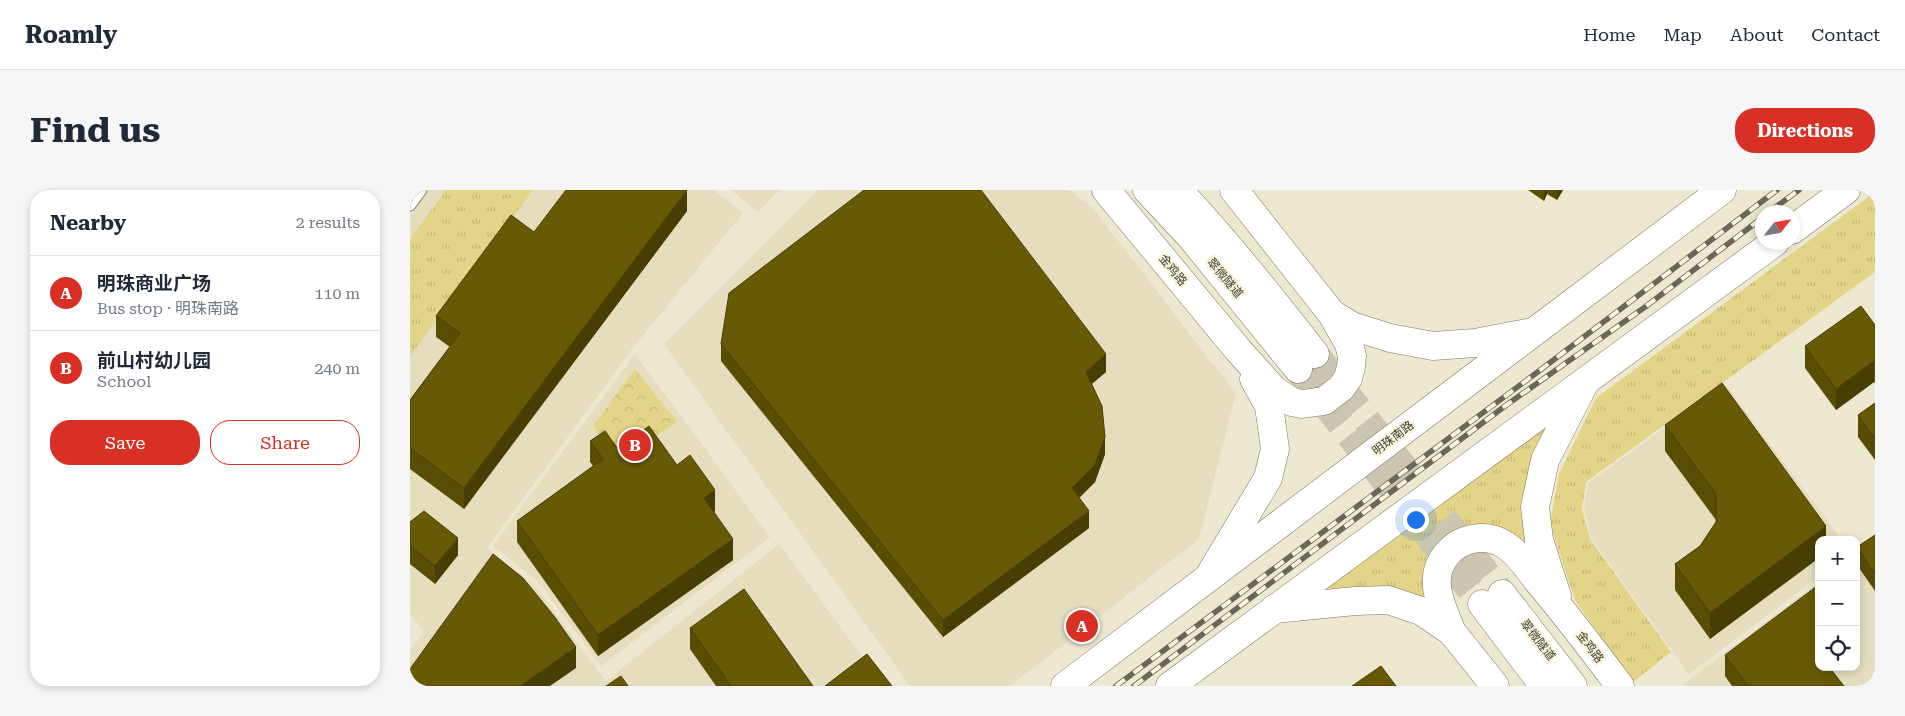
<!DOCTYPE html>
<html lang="en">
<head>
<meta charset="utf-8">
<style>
	:root { --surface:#fff; --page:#f6f6f7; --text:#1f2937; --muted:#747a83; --line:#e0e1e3; --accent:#d93025 }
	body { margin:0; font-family:"Roboto Serif","Noto Sans SC",serif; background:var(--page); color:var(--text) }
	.controls { position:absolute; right:15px; bottom:15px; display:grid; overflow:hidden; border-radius:10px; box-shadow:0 2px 8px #0003 }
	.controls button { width:45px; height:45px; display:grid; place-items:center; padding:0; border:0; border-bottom:1px solid var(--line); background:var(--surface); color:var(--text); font:25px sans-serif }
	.compass { position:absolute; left:1345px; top:15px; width:45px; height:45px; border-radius:50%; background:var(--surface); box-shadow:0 2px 8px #0003; rotate:59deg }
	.you { position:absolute; left:1005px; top:329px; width:18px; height:18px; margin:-12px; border:4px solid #fff; border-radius:50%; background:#1a73e8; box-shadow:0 0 0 8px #1a73e833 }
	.badge { display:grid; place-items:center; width:32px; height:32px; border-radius:50%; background:var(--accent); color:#fff; font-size:16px; font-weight:700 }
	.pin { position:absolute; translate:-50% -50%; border:2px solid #fff; box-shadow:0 1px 5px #0006 }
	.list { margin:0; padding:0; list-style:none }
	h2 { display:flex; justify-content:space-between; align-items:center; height:65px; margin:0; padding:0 20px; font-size:21px }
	h2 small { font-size:16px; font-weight:400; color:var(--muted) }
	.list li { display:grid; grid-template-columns:32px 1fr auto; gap:15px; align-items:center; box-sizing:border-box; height:75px; padding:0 20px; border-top:1px solid var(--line) }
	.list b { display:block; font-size:19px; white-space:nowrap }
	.list p { margin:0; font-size:16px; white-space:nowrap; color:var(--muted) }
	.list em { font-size:16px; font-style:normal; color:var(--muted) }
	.actions { display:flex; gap:10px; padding:15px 20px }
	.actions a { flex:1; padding:11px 0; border:1px solid var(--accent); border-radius:20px; text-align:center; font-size:18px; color:var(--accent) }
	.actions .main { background:var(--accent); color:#fff }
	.icon { flex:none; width:28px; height:28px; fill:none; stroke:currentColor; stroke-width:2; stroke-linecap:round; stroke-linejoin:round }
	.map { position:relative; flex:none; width:1465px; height:496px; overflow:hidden; border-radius:20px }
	header { display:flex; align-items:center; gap:30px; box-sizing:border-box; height:70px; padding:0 25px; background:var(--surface); border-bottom:1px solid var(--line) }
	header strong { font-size:24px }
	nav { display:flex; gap:28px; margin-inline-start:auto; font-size:18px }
	.intro { display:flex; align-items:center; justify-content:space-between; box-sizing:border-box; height:120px; padding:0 30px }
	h1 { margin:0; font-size:35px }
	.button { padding:12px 22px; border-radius:20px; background:var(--accent); color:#fff; font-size:18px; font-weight:700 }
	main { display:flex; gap:30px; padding:0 30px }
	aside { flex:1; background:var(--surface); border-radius:20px; box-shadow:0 2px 8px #0003 }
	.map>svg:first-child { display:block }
	.built { fill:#e4debf }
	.grass { fill:url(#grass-tufts) }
	.park { fill:url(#park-crowns) }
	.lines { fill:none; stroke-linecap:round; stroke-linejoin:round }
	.secondary-tunnel { stroke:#cac6b1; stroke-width:28; stroke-dasharray:28 14; stroke-linecap:butt }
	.service-casing { stroke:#7c7862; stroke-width:13 }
	.secondary-casing { stroke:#7c7862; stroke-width:29 }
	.primary-casing { stroke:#7c7862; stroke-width:29 }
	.trunk-casing { stroke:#7c7862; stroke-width:29 }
	.service { stroke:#fff; stroke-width:11 }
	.secondary { stroke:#fff; stroke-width:28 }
	.primary { stroke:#fff; stroke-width:28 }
	.trunk { stroke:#fff; stroke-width:28 }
	.rail-casing { stroke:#69665a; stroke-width:5.5 }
	.rail { stroke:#faf6de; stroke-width:4; stroke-dasharray:11; stroke-linecap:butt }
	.wall { fill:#594d04 }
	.shaded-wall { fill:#483e04 }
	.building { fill:#675905; stroke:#483e04 }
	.labels { text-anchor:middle; stroke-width:5; stroke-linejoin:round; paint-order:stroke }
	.street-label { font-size:12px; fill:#3e3c33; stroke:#faf6de }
</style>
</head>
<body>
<header>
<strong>Roamly</strong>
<nav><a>Home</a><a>Map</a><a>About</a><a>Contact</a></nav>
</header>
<div class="intro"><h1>Find us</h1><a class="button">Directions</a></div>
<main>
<aside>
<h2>Nearby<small>2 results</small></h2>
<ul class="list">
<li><span class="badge">A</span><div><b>明珠商业广场</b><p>Bus stop · 明珠南路</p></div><em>110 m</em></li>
<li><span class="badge">B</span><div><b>前山村幼儿园</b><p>School</p></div><em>240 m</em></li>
</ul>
<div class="actions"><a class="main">Save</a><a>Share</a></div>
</aside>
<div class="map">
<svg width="1465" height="496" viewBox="0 0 1465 496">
	<defs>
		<pattern id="grass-tufts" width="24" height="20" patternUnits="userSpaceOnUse" patternTransform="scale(1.25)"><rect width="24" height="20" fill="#e4d487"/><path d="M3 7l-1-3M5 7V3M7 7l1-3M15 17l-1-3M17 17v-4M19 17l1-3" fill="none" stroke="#c5b775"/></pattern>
		<pattern id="park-crowns" width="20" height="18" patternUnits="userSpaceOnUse" patternTransform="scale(1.25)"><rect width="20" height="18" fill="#e4d487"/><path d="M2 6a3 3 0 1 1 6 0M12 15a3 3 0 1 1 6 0" fill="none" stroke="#c5b775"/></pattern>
	</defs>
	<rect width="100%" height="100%" fill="#ede8d0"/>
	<path class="built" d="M19,0H303L333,23L222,159L77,358L124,395L196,491L369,354L474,496H0V461L14,442L0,423V25Z
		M321,0H369L348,22Z
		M408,0H659L683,18L826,204L789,349L600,496H500L254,154Z
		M225,164L360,347L191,476L128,391L83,356Z
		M1315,194L1432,350H1409V386L1279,484L1181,348L1174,317L1178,293Z
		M1465,350V496H1271L1409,392V477H1446V364Z"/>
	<path class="grass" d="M36,0H123L0,166V49Z
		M1465,2V82L1176,292L1172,319L1180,349L1261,462L1223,492L1165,410L1140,334L1149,284L1186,208Z
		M1159,210L1125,356L1113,362L1039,353L1033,430L881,412Z"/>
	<path class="park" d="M225,179L267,232L209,272L183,236Z"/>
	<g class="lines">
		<path class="secondary-tunnel" d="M905,164L1092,404
			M888,179L1072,414"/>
		<g class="service-casing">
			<path id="service" d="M0,15L11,0"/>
		</g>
		<g class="secondary-casing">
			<path id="secondary" d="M737,0L781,47L888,179
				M768,0C817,52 861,108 905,164
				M1092,404L1163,496
				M1147,406L1129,350L1125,317L1135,270L1175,192
				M1072,414L1134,496
				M864,419L945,411L978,410L1011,421L1042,442L1085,496
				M1042,442C1032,417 1016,388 1037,364C1051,347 1077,343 1095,355C1108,363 1117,377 1126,389C1155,423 1183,460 1210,496"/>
		</g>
		<g class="primary-casing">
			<path id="primary" d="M696,0L829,161L864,200L882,212L892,214L914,211L931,198L938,188L941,177L942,166L939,154L922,124L824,0
				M922,124L942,136L980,148L1023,156L1065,153L1123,142
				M798,388L858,288L865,259L859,216L844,189"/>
		</g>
		<g class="trunk-casing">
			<path id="trunk" d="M1382,40L1436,0
				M655,496L1312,0
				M760,496L1365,52"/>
		</g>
		<use href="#service" class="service"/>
		<use href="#secondary" class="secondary"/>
		<use href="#primary" class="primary"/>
		<use href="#trunk" class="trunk"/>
		<g class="rail-casing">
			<path id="rail" d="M1359,22L1389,0
				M706,496L1129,181L1367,0
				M724,496L1095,216L1235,117L1352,28"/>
		</g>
		<use href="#rail" class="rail"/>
	</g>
	<path class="wall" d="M1118,0H1153L1147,10L1137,4L1134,11Z
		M277,21L54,319L0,279V210L40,157L26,147V126Z
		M1465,135V193L1464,192L1426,220L1395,178V156Z
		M311,154L696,182L681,194L695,264L685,292L669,308L679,338L533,447L311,171Z
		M1465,213V270L1448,247V225Z
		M1255,235L1416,350L1300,449L1265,400V374L1290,356L1306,333V330L1255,261Z
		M180,251L267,275L305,321L304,322L323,370L188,466L107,352V331L183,276L180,272Z
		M0,332L48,365L25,394L0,374Z
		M1465,345V401L1447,375V357Z
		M280,438L403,496H306L280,459Z
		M1315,465L1409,477L1434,496H1322L1315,486Z"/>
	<path class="shaded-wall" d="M277,0V21L54,319V298Z
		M1134,0H1137V4L1134,11Z
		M1147,0H1153L1147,10Z
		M696,164V182L676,199V182Z
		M1464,171V192L1426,220V199Z
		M695,247V264L685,292L662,315V298Z
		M305,300V321L294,329V308Z
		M679,321V338L533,447V430Z
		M1416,336V350H1409V368L1300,449V423Z
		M48,348V365L25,394V376Z
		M323,349V370L188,466V445Z
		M166,457V478L140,496H110Z"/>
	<path class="building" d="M156,0H277L54,298L0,258V210L50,143L26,126L101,25L124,42Z
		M454,0H571L696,164L676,182L692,216L695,247L685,275L662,298L679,321L533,430L311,154L319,103Z
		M1451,116L1465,135V172L1464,171L1426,199L1395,156Z
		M1312,193L1416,336L1300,423L1265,374L1290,356L1306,332V304L1255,235Z
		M1465,213V249L1448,225Z
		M239,236L267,275L280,265L305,300L294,308L323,349L188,445L107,331L193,269L180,251L195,241L208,259Z
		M14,321L48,348L25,376L0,356V332Z
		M1465,345V384L1447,357Z
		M83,364L113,388L144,426L166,457L110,496H0V479Z
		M1407,396L1409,398V477H1419L1434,496H1338L1315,465Z
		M334,399L403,496H321L280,438Z
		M457,464L482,496H415Z
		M971,476L986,496H942Z
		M211,486L218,496H196Z"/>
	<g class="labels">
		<g class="street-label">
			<text transform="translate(763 80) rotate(51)" y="4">金鸡路</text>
			<text transform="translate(815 88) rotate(50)" y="4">翠微隧道</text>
			<text transform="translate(983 248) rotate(-37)" y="4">明珠南路</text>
			<text transform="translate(1128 450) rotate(52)" y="4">翠微隧道</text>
			<text transform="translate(1180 457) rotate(53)" y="4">金鸡路</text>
		</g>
	</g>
</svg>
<div class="controls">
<button>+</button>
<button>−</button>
<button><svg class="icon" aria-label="locate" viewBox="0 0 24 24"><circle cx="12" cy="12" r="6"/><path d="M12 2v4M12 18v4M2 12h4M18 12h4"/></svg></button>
</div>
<svg class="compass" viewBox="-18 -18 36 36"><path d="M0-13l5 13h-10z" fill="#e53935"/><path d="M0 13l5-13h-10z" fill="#747a83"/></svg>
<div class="you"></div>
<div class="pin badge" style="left:672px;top:436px">A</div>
<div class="pin badge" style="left:225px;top:255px">B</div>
</div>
</main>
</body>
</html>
